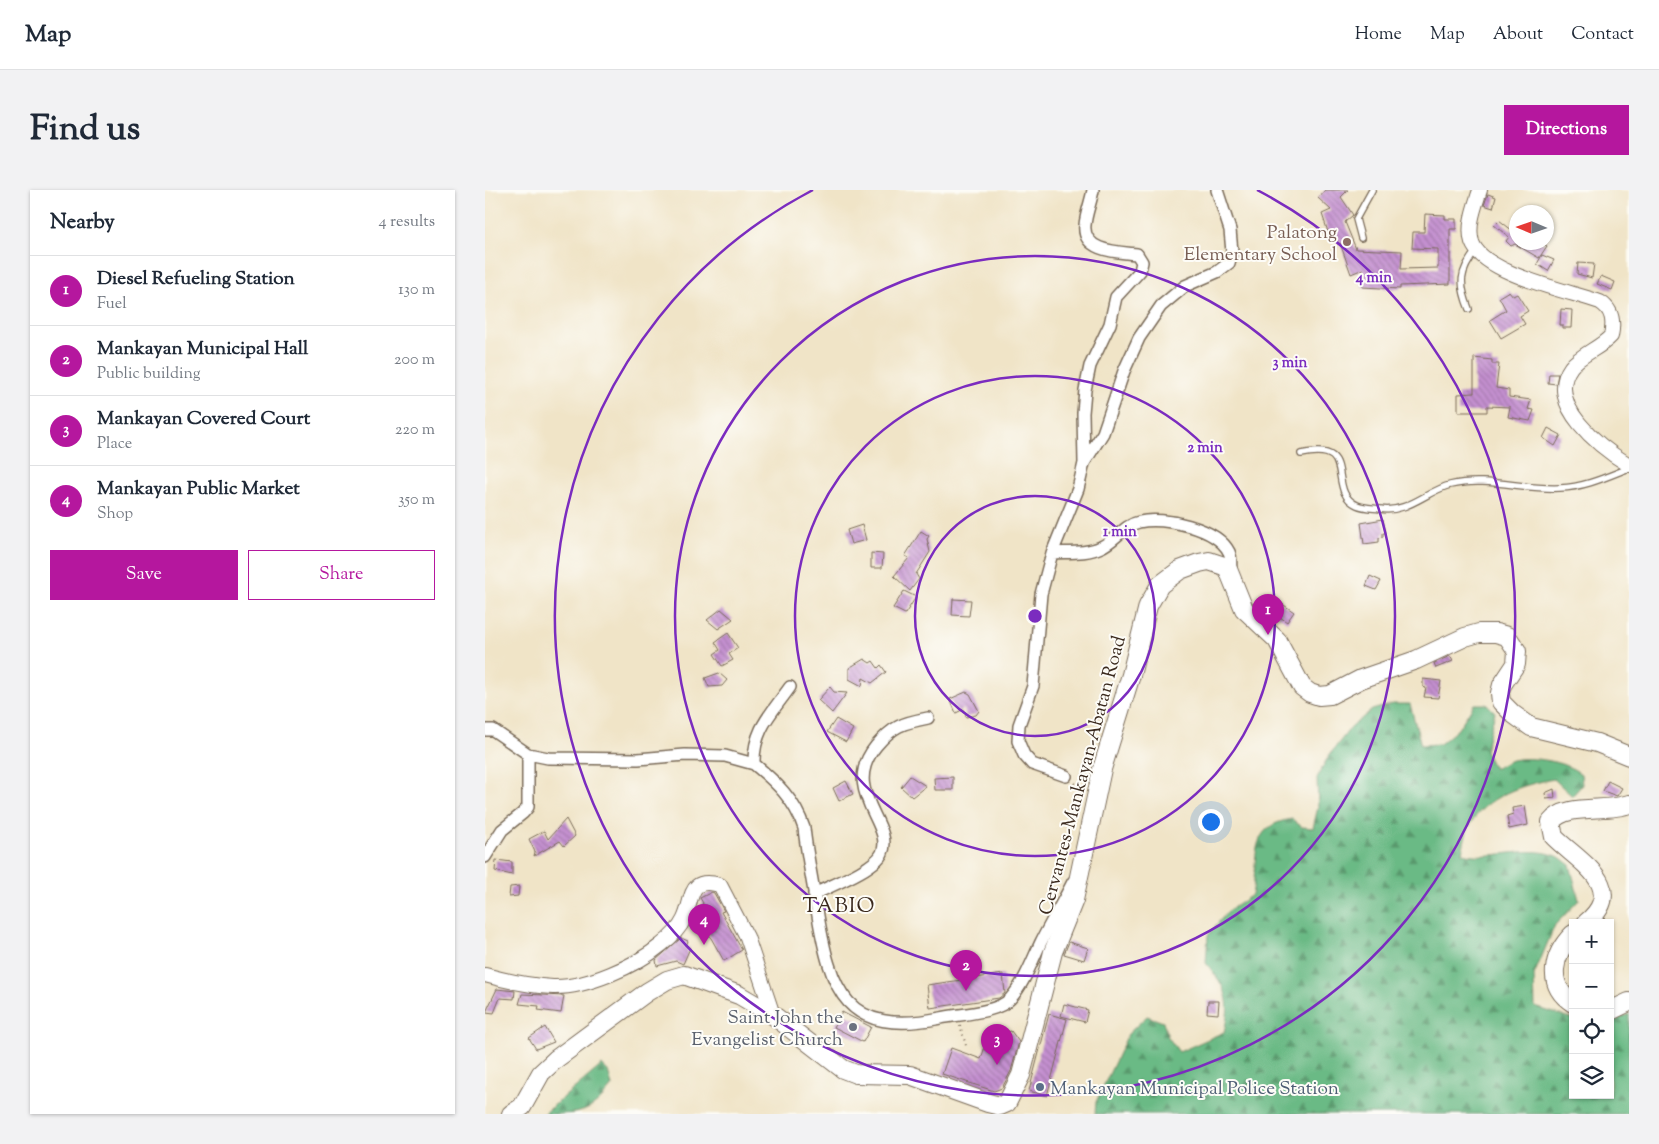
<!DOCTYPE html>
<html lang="en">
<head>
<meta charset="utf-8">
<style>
	:root { --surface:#fff; --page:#f2f2f3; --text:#1f2937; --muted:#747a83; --line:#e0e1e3; --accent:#b5179e }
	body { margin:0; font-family:"Sorts Mill Goudy",serif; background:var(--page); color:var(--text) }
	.controls { position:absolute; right:15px; bottom:15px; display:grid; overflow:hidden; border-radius:0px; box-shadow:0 1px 4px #0004 }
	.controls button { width:45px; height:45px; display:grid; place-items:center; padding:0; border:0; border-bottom:1px solid var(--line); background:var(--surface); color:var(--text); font:25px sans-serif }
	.compass { position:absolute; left:1024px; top:15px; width:45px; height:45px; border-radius:50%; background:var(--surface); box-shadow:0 1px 4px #0004; rotate:272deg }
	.you { position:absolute; left:725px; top:631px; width:18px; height:18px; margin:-12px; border:4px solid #fff; border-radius:50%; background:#1a73e8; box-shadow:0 0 0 8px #1a73e833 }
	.badge { display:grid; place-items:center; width:32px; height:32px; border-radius:50%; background:var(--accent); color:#fff; font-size:16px; font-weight:700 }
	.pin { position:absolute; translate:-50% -41px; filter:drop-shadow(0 1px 2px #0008) }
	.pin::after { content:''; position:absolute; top:26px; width:18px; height:15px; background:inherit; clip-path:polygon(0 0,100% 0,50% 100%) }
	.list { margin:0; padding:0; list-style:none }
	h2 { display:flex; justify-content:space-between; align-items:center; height:65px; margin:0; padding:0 20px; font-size:21px }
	h2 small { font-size:16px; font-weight:400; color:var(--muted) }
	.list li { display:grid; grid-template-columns:32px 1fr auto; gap:15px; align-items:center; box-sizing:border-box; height:70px; padding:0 20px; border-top:1px solid var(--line) }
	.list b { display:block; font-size:19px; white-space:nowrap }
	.list p { margin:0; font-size:16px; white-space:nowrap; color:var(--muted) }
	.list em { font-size:16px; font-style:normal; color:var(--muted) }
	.actions { display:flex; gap:10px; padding:15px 20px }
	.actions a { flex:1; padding:11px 0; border:1px solid var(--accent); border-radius:0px; text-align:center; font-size:18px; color:var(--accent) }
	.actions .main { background:var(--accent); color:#fff }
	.icon { flex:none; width:28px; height:28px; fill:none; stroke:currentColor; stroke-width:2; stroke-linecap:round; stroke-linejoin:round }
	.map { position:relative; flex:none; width:1144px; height:924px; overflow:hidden; border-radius:0px }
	header { display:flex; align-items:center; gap:30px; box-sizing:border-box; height:70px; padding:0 25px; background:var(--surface); border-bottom:1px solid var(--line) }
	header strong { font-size:24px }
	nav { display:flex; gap:28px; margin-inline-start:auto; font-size:18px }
	.intro { display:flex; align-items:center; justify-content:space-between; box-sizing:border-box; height:120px; padding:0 30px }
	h1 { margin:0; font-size:35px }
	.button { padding:12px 22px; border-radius:0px; background:var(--accent); color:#fff; font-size:18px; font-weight:700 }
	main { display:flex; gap:30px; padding:0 30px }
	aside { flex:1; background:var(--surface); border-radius:0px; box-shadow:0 1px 4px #0004 }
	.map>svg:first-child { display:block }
	.forest { fill:url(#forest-firs); stroke:#527252 }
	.building { fill:url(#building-back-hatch) }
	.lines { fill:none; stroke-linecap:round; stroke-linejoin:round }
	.service-casing { stroke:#7a6b59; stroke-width:8 }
	.minor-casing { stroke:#7a6b59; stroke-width:14 }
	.tertiary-casing { stroke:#7a6b59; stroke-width:16 }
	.primary-casing { stroke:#7a6b59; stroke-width:20 }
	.path { stroke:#7a6b59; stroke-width:2; stroke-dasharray:1 4; stroke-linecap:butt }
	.service { stroke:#fff; stroke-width:5.5 }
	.minor { stroke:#fff; stroke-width:11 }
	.tertiary { stroke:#fff; stroke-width:14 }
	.primary { stroke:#fff; stroke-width:18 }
	.ring { fill:none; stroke:#7b2cbf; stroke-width:2.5 }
	.education-dot { fill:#8d6e63; stroke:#fdfcf7; stroke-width:2 }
	.worship-dot { fill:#6b7280; stroke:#fdfcf7; stroke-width:2 }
	.service-dot { fill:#5c6f8a; stroke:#fdfcf7; stroke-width:2 }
	.labels { text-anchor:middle; stroke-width:4; stroke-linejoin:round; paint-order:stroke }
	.education-label { font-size:19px; fill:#785e54; stroke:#fdfcf7; text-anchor:end }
	.street-label { font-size:19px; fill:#3b2a1e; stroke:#fdfcf7 }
	.worship-label { font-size:19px; fill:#5b616d; stroke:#fdfcf7; text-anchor:end }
	.service-label { font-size:19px; fill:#4e5e75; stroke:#fdfcf7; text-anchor:start }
	.quarter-label { font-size:21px; letter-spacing:1px; fill:#3b2a1e; stroke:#fdfcf7 }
	.centre { fill:#7b2cbf; stroke:#fdfcf7; stroke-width:2.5 }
	.ring-label { font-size:15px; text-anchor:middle; font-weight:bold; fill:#7b2cbf; stroke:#fdfcf7; stroke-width:4; stroke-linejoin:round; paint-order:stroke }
</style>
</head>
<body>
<header>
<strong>Map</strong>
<nav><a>Home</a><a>Map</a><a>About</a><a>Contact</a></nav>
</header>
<div class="intro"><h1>Find us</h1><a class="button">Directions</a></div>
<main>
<aside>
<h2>Nearby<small>4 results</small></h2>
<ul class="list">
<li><span class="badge">1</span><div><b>Diesel Refueling Station</b><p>Fuel</p></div><em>130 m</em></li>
<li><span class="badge">2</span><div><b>Mankayan Municipal Hall</b><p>Public building</p></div><em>200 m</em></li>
<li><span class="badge">3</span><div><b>Mankayan Covered Court</b><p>Place</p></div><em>220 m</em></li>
<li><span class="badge">4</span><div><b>Mankayan Public Market</b><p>Shop</p></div><em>350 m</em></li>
</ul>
<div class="actions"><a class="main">Save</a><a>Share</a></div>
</aside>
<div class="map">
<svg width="1144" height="924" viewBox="0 0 1144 924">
	<defs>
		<pattern id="forest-firs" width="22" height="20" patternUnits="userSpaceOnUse" patternTransform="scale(1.25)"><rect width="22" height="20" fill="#6aba85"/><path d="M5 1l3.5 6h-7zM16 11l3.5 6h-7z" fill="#58976c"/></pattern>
		<pattern id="building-back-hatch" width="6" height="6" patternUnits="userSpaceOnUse" patternTransform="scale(1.25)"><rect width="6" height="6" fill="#c490d0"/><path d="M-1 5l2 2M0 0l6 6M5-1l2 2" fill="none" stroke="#a076a8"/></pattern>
	</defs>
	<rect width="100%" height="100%" fill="#fdfcf7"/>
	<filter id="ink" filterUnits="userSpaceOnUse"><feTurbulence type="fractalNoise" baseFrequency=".02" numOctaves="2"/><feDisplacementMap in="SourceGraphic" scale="10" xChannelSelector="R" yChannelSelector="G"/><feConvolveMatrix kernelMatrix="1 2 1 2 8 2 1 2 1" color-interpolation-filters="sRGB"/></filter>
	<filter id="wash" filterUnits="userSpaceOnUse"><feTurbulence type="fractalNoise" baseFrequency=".0096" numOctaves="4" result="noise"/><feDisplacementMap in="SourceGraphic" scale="20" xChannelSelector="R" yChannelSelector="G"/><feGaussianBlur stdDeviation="1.12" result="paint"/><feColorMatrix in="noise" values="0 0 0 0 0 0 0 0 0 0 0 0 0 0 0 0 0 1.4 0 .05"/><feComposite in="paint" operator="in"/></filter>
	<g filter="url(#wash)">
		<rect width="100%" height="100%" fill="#f0e4c7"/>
		<path class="forest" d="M908,514H925L936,555L955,554L973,539L989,514H1002L1010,522L1000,561L1009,579C1015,576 1021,572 1027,570C1047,566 1080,571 1096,584L1097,595L1087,606L1069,589C1039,594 999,606 984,637C980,644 979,655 977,663C1007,671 1039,655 1069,665C1075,666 1080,672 1085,675L1094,710L1070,735L1049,785L1050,817L1088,829V905H1125V832L1144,824V924H610L611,912L643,844L662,826L678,832L683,847L694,862L739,842C747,809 742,799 721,773L723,745L742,722L767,705C774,670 761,636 807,629L817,637L828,638L833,617L832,588L843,567L866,537L887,520Z
			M117,875L123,881L127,896C105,924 97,924 59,924Z"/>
		<g id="blocks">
			<path class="building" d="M840,0H863L856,7L868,25L860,32L871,59L917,61L916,79L953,78V59L927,58L928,42H939L940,24L960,25V29H971V39H965V94L915,96V99L877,97L878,79L866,84L855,53L853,54L851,49L847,50L843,42L837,24L846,20L833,8Z
				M1003,4L1011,7L1008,18L999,15Z
				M1014,30L1028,41L1032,37V52H1056L1062,56L1054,68L1030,54L1026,56L1021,51L1024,47L1009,35Z
				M1057,65L1069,70L1063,81L1052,74Z
				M1093,73L1109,74L1107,88L1092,84Z
				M1116,86L1130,92L1127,100L1112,94Z
				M1024,101L1028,106L1032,104L1043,121L1035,126L1040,134L1016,148L1005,130L1021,120L1014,107Z
				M1076,119L1087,120L1086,138H1078V135H1075Z
				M989,168L1007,170V174H1014L1011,198L1024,200V207L1046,210L1043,219L1049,220L1045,231L1023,227L1025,217L1002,216V222H973V204L989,203Z
				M1064,184H1073L1071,194L1063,193Z
				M1063,238L1076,245L1070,256L1058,248Z
				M898,329L901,343H898V347L894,348V352L879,354L876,333Z
				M377,335L381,350L366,354L362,340Z
				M436,341L444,346L442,349L445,362L431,384L434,389L425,401L409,386L424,368L420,366Z
				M386,363L398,364L397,378H386Z
				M885,386L896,391L891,400L881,396Z
				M419,401L431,407L420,424L408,418Z
				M468,409L486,410L484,426L467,425Z
				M774,409L786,421L782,426L769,414Z
				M796,413L809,422L802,432L788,422Z
				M236,419L248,429L233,439L222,430Z
				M243,443L253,458L244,464L248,470L237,476L229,464L235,460L230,452Z
				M965,466L968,471L951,478L949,473Z
				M379,469L385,473L388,471L393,478L396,475L401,482L387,493L378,488L377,496L364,489V478Z
				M234,483L242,490L237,496L224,497L220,488Z
				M938,489L956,491L953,508L939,507L941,498L938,497Z
				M345,497L349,502L362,503L347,523L333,510Z
				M481,502L485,504L494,521L491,525L481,527L479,519L471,523L465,509Z
				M351,529L368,539L361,552L342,542Z
				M425,586L441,596L427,607L416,597Z
				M468,587V600H450L449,588Z
				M361,591L368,604L354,611L348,598Z
				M1123,591L1137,598L1132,606L1118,601Z
				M1069,599L1070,608L1061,609L1060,603Z
				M1040,616L1043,635L1024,639L1022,626L1028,624L1027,618Z
				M81,629L90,646L79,656L75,651L49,666L50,662L44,649L59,641L63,649Z
				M11,670L27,672V685L10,681Z
				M34,696L33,706L24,707L25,697Z
				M227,702L229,703L239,721L236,722L257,760L239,771L213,725L218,713L215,708Z
				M196,748L203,751L201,756L205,758L198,774L191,771L172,776L171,770Z
				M584,752L603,758L599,770L579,764Z
				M518,784L520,803L514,808L445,818L442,795Z
				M12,799L30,801L29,809L15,808L9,823L1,822Z
				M37,804L79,806L76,823L53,820L54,816L34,814Z
				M723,811H734L733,824L722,823Z
				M579,814L603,820L600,832L576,826Z
				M357,822L386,837L378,852L349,837Z
				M564,824L582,829L562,906L544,901Z
				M60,837L69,852L51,859L44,848Z
				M526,841L534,852L526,881L517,898L509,901L457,884L466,858L496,869L503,847Z"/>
		</g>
	</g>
	<g filter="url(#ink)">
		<use href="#blocks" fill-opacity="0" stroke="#7a6b59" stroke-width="1"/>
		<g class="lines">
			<g class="service-casing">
				<path id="service" d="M876,48L871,29L887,0
					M984,119C974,94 974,82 991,61
					M816,264C875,251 840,301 872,315C879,318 888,318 895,319C921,324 942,301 965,295C1002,286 1038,300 1075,298C1100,297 1121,287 1144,278"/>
			</g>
			<g class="minor-casing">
				<path id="minor" d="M599,273L618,243L639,181L654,148L676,116L700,96L732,82L744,73L747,62L745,40L732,0
					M567,363L593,299L599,273L598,223L600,200L605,176L625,134L631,107L655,81L657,72L652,64C633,62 597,62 600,35C601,23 606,12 608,0
					M305,497C286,524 268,540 269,574C291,592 310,610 319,638C322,666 328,693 332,720C346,802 360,847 456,828C475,824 512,823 525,809C539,794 547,771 556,752C566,732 578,712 588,692
					M0,540H8L43,564L63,568L153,569L200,565L240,566L269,574
					M581,586L547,574L539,565L533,551L534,535L548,496L556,404L567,363C582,362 602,364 616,357C630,351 639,335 654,332C679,326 732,338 744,362C747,368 745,375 746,381
					M0,667L17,640L38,623L43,617V564
					M329,704C345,696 390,679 397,663C410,634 354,601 391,556C408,536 417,533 443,528"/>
			</g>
			<g class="tertiary-casing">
				<path id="tertiary" d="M995,0C990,16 982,36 987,52C998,84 1084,101 1115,112C1128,120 1129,132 1126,146C1114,159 1096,164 1086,177C1059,214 1116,258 1144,275
					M0,785C22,791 45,796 68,797C101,798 151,776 176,755C185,748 194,740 199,729C209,708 202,686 235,695L262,747L288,825"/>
			</g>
			<g class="primary-casing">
				<path id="primary" d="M1101,733C1144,697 1094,672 1069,647L1066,632C1081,612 1121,623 1144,614
					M1088,744C1068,764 1060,795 1088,813
					M1125,821L1144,812
					M26,924L37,917L56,883L71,869L162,802L182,790L199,785L254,805L288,825L358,879L371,884L425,885L503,913L515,916L522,913L536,885L568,762L589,710L617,579L646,485L663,416L675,395L695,380L714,373L724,371L742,377L759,419L792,450L817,497L825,503L834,506L845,505L876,489L931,470L980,447L994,443H1011L1022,446L1032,461L1031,474L1017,495L1015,503L1016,512L1028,524L1046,537L1112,553L1144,566"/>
			</g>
			<path class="path" d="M590,593L599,602
				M475,835L482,859"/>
			<use href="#service" class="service"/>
			<use href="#minor" class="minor"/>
			<use href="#tertiary" class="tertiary"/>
			<use href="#primary" class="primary"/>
		</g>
	</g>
	<g class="ring">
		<circle cx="550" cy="426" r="120"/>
		<circle cx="550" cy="426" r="240"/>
		<circle cx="550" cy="426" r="360"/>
		<path d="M772 0A480 480 0 1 1 328 0"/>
	</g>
	<circle class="education-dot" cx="862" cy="52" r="5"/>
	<circle class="worship-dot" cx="368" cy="837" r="5"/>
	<circle class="service-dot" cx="555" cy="897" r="5"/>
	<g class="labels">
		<g class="education-label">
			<text x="852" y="48">Palatong<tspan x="852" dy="22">Elementary School</tspan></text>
		</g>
		<g class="street-label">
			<text transform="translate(596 585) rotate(-75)" y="7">Cervantes-Mankayan-Abatan Road</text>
		</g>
		<g class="worship-label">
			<text x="358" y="833">Saint John the<tspan x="358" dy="22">Evangelist Church</tspan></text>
		</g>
		<g class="service-label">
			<text x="565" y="904">Mankayan Municipal Police Station</text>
		</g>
		<g class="quarter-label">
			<text x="354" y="722">TABIO</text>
		</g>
	</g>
	<circle cx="550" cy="426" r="8" class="centre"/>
	<g class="ring-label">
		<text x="889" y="92">4 min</text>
		<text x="805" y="177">3 min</text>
		<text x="720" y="262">2 min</text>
		<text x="635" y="346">1 min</text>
	</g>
</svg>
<div class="controls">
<button>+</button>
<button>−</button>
<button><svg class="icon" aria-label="locate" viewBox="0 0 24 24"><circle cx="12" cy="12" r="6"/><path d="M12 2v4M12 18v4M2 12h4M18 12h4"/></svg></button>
<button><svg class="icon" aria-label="layers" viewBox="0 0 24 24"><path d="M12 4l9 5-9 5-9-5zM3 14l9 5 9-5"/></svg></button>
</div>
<svg class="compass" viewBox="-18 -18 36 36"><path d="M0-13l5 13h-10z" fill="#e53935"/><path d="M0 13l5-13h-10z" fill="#747a83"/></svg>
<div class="you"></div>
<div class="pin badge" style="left:783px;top:445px">1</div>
<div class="pin badge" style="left:481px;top:801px">2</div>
<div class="pin badge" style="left:512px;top:875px">3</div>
<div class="pin badge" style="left:219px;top:755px">4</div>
</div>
</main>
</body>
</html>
